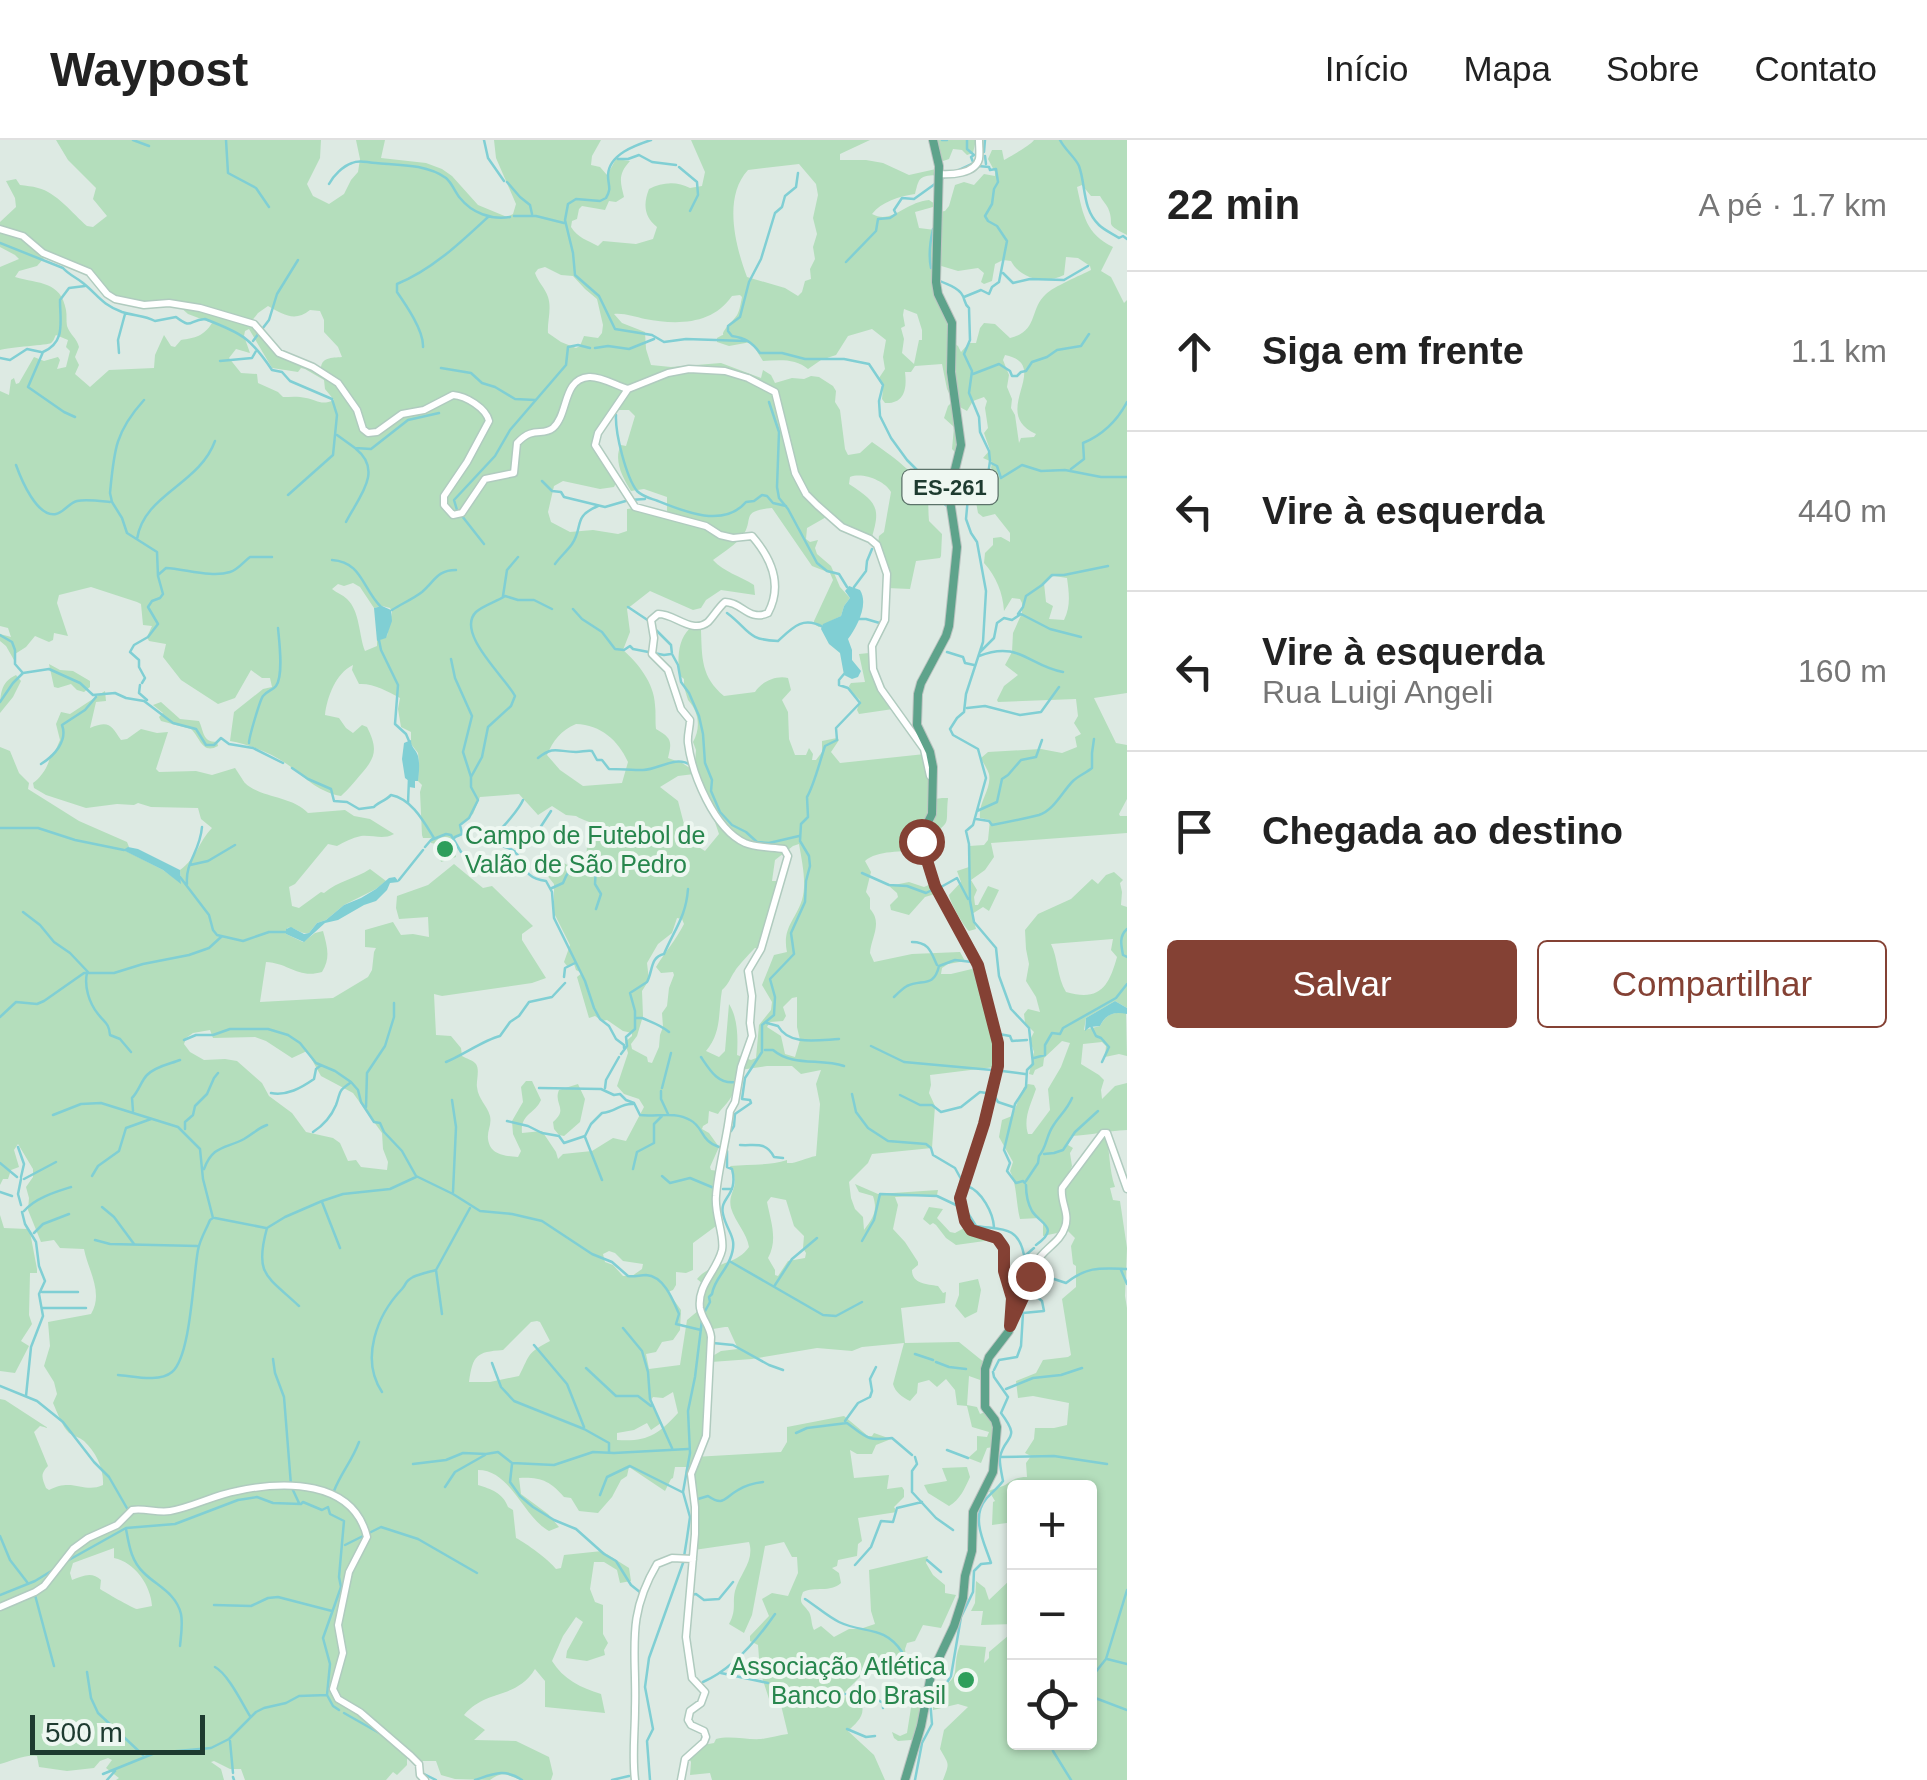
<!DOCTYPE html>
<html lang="pt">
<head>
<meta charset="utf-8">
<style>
	:root { --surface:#fff; --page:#f2f2f2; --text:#222; --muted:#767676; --line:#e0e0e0; --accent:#844134 }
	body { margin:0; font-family:Helvetica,sans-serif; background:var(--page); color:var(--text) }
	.controls { position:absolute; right:30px; bottom:30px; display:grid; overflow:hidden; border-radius:10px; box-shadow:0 2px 8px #0004 }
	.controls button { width:90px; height:90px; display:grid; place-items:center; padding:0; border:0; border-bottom:2px solid var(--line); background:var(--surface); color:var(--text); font:50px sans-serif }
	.scale { position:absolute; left:30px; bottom:25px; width:175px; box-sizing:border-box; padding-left:10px; border:5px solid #1e3b30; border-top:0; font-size:28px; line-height:35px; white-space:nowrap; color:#1e3b30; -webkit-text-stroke:8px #eef7f1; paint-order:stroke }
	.stop { position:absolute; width:30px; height:30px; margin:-22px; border:8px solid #844134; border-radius:50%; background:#fff }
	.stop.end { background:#844134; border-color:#fff; box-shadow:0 2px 10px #0008 }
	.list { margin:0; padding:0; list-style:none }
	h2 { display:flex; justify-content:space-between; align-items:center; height:130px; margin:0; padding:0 40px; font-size:42px }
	h2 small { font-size:32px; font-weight:400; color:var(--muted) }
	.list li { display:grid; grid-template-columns:65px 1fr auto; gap:30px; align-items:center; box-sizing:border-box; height:160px; padding:0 40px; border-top:2px solid var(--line) }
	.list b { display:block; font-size:38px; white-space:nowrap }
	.list p { margin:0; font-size:32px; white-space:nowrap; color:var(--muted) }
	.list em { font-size:32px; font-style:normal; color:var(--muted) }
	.actions { display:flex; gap:20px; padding:30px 40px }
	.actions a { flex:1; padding:22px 0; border:2px solid var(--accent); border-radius:10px; text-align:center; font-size:35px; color:var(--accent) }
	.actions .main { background:var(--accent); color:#fff }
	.icon { flex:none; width:55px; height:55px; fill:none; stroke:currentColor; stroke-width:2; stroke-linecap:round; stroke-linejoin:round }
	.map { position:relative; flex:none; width:1127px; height:1640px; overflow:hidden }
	header { display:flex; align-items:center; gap:60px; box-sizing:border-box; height:140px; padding:0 50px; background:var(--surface); border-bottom:2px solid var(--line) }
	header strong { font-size:48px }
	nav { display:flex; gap:55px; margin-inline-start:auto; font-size:35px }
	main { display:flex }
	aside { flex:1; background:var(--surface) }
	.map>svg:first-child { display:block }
	.green { fill:#b4debc; fill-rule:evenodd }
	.water { fill:#80cfd4 }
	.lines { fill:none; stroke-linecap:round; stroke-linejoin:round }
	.stream { stroke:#80cfd4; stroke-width:2.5 }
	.secondary-casing { stroke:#b0cbbf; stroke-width:9 }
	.primary-casing { stroke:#bcc4c1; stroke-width:10 }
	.secondary { stroke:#fff; stroke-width:6 }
	.primary { stroke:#5ea38b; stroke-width:8 }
	.route { stroke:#844134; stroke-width:12 }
	.leisure-dot { fill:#2e9e5b; stroke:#eef7f1; stroke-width:4 }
	.labels { text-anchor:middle; stroke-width:8; stroke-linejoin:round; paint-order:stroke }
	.shield { fill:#eef7f1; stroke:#5c736a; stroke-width:2.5 }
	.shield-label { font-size:22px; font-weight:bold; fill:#1e3b30 }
	.leisure-label { font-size:25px; fill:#27864d; stroke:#eef7f1; text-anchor:start }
</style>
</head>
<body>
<header>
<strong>Waypost</strong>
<nav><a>Início</a><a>Mapa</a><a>Sobre</a><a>Contato</a></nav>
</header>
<main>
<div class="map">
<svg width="1127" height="1640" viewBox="0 0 1127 1640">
	<rect width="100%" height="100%" fill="#ddeae3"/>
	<path class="green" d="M56,0H321L320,18L307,44L313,56L329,64L344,54L351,40L358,32L360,19L356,0H385L381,18L426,23L442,29L452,36L478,65L507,77L513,74L516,64L496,18L494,0H601L592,16L591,25L600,27L607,35L616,19L630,21C618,34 620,41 624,57L616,62L609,61L605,70L582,66L579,69L577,79L572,81L571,87C578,98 587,100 598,106L603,101L636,104L653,99L657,87C644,77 643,64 649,49C662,42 677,41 690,48L702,46L705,32L691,0H870L840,14V20H866L883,23L909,35L936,29V35C918,36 919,39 915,54C900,56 881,62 872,74C892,85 905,62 929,60L935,64L933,67L915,72L919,88L935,90L934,149L936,159L949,183L959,302L957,314L952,309L954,287L944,278L948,266L953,261L947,249L942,224L915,226L911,232H905C907,248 905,264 885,263L882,259L883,248L879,238L885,229L883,217L886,200L872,189L848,196L836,215L821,220L808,229C796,218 778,220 763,221L751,202L729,206L717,202V198C730,191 718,199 726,188C738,174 738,178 742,157L740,155L732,156C712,185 677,185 645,179C635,177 625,173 614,174L622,183L645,192L646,209L651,225L671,227L721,223L761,238L763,230L771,235L775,243L792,238L804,239L811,236L819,237L833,246L836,251L835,262L840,270L845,309L848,315L860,313L872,302C888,313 922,337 927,355C929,363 928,372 929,381L942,394L941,416L940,418L916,421L910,449L887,448L878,404L879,396L884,392L891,352C885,341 863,332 850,337L849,344C878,363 881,368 871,400L828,376L807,388L806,399L810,402L818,400L815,408L817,414L831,426L840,447L850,458L844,466L841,476L819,487L814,484V481L833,440L830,433L812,426L772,368C737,371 757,380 740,399C732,407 722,413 713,420C724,432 740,436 754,445L755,455L721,450L706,460L701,468L693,470L650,451L627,469L630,492L623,510C638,523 654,543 655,565C656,573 655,580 656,589C672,598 672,602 668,618L682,623L693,630L694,634L678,636L660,647L678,661L685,688L692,694L697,706L705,711L719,694L695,623L696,610L693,602C701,588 699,572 688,560L684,547V539L679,535C678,518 677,501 690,488L701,490C702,518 701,537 724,556L755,552C761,542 776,535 788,538L791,550L782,560L788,572L789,599L795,615H806L809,608L813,614L812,620H816L822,612V601L837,598L839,600L831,612L840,623L925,614C933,654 931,672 919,710C903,712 877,710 865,721L871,732L866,752L870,758V769C883,783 871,798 870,813L874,822L912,814L960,812L965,821L948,824L942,828L941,834H951L976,828L996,910L995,927L930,935L931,945L929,953L935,966L932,1008L872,1014L868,1023L849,1042L851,1058L855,1069L863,1077L864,1090C873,1078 878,1071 873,1056L859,1052L855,1044L878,1054L938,1050L937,1055L895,1057L898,1065L893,1089L905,1102L918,1122V1125L912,1130C912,1144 927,1144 938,1146L943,1153L946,1152L945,1163L901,1168L905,1203L959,1202L985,1223L983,1241L969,1236L967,1265L977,1267L980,1274L985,1272L994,1281L993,1307L987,1308L981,1323L968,1318L977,1310V1296L987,1297L989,1292L972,1287L967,1266L957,1265L955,1250L946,1239L937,1247L929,1240L918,1243L917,1253L910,1261C902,1257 895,1252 893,1244L904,1203L862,1207L852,1211L817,1208L752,1219L711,1222L702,1308L694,1317L781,1312L787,1302V1287L844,1276L868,1296H872L874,1293L891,1299L876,1305L872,1314H857L850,1310L854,1338L889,1335L887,1349L902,1347L904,1350V1357L894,1367L897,1372L858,1378L862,1401L858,1404L857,1416L838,1420L837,1426L832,1428L839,1433L841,1443C830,1453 815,1446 803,1452C798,1464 803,1463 809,1472C812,1477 811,1485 814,1490L821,1486L834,1497L849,1489H860L875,1484L871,1471L869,1430L928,1416L926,1423L933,1435L945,1445V1453L956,1455L941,1488L923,1485L915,1501L907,1503L905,1509L907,1526L875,1522L845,1552V1556L862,1565C865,1577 855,1584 848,1591L874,1615L885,1640H712L710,1633L690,1635L691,1622L688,1616L698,1606L714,1603L716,1599C730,1595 746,1600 761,1599C770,1598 779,1595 788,1594L780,1561L770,1562L760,1531L758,1505L750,1501V1496L769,1476L762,1459L772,1453L788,1456L798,1433L797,1417H792L784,1402L765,1406L752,1475L744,1493L729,1484C737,1469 732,1464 735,1451C740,1433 755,1421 749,1402L694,1410L698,1360L692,1337H685L686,1327H675L673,1338L671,1339L665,1351L629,1327L627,1336L621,1340L612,1357L598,1373L579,1371L571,1358L564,1357C550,1341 541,1337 519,1338L521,1354L548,1374L559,1387L549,1391C523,1377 511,1330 478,1330V1345C491,1349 503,1353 508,1367L513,1370L516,1398C526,1403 549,1420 556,1429L561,1428L564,1415L602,1411L629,1428L631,1441L620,1443L617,1430L604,1422H594L590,1449L595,1462L603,1465V1494L608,1503L604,1510L605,1515L587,1521L566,1518L567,1511L583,1482L576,1477L563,1496L552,1521C563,1539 581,1548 601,1554L605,1573L545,1567V1541L535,1529C516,1560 487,1548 464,1575L485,1590L474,1600L516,1601L549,1617L553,1634L551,1640C542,1640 532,1640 523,1640C507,1637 506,1629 490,1640L455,1639L441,1635L436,1621H422L407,1612V1625L397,1635L393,1632L386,1640H245L241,1629H230L214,1621L211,1622L221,1629L224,1640H116L119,1638L106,1628L112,1620L108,1618L100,1621L94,1628L67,1631L39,1627L37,1616C25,1614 11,1621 0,1624V1259L5,1260L48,1288L40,1286L34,1292L48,1326C40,1334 42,1338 46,1348L49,1350C73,1337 84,1354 103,1345C104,1329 96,1312 84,1301C79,1297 74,1296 69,1293C62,1286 57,1272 53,1263L57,1254L54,1242L44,1226L50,1206L48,1182L91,1174C104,1153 88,1130 84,1109L60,1108L54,1100L41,1102L28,1070L29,1058L26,1047L33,1037V1029L18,1004L14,1010L19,1027L11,1030L8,1039H3L0,1045V607L10,611L19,633L29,643L28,649L79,681L127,702L129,707L124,710L163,730L181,743L180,730C197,718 199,701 212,688L201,679L198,668L151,667L138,663L134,665L117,664L86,668L46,655L34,648L33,643C41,638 50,624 50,615L54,614L60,600L56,584L61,572L70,574L105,551L106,561L96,562L90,588C109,580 111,585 121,600L127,599L141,589L157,593L168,592L156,629L159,632L196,631L212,635L235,628C236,629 244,642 245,643C260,658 292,656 308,673L345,670L354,676L370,679L394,694C383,700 374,695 361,696C352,698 344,702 337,706L328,704L295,744L289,747L292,766L299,768L321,752L324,753C338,741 355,739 370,729L386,741L376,749L344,765L326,780L317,783L309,793C300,795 295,786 287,788L286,794L303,802L315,793L323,791C327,806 331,818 322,832C298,839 289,823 266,822L260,862L333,858L368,837L372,830L374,812L376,808L365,807V790L393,782L401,795L413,794L429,797L428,777L399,779L396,768L397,756L428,745L454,724L483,748L492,746L533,786L522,794V800L546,838L532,843L442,856L434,854L436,895L451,896L461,908L462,916C467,919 473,920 476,924C480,930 476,941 477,947C478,959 487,965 490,976C492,985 487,991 488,999C490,1015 505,1016 518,1017L521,1011L513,994L512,981L523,962L521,947L526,941H532L541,960C535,974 520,974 522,993L542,991L556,1012L558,1019L563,1014L592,1011L613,998L626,1001L644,967L639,959L624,954L617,946L628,913L625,902L632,896V893L623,891L607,880L602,881L595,876L589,878L577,837L582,833L576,830L574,824L567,826L564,822L570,805L554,773V744L542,729L548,728L555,733L559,724L564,723L569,726L570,732L586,719L587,707C594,702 600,697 599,688C591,681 584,681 576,676L566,675L552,666L538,675L519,654L480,657L473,674L461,684V694L451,700L456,717L441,722L436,704L431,703V698H423L422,695L420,652L422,645L418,641L419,623L418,613L411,604V592L401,587L398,569L400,558C387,551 373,543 359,544L352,530L353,525C336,533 327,557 325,575L339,578L346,588L353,593L362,585L367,587C377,607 377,616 362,633C354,642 349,649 341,656C319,652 308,640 291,627C274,614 252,605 230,601L234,572L263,549L272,547L270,538H262L251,530L235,558L218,564L181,540L163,517L166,504L149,501L147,497L152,486L143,485L141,464L137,462L91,447L59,455L57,463L68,496L54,493L53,500L49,502L35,496L26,507L15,514L14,520L6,506L0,501V494L11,497L8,488L0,486V251L9,255L11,240L14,238L16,244L19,243L34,217L44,221L58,217L60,220L57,229L66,227L70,211L66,207L68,200L56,195C54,198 54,201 51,203C49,205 9,207 0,210V127L19,119L15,115L0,107V82L16,67L15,58L6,41L16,39L20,45C26,46 32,46 38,48C56,52 73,74 87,86L93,87L107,76L93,59L96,48L68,20ZM799,24L816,44L818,55L813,78L817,94L813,107L815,119L810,129L811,139L805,141L802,152L798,156L785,148L747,137C735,105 723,57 748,30ZM45,117L95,136L117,161L179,166L188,174L212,183C204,196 195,198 181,200L175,207L171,206L164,195L155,215L154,228L109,230L90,247L75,234L79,225L75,217L79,207C77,198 70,195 67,186C66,181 67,175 66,170C61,141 39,144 15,137L19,131L37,126ZM545,127L561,135L573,136L585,149L597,159L603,185L602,193L598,198L584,196L580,206L576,208L561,202L548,193C547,182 552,169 548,157C545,148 538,142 535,133L538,129ZM268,166C284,175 295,182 310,170L320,171L324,180V192L338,207L342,217C331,218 320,217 321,231L275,208L251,182L258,173ZM904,169L917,174L922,190V200H919L914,224L902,213L904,199L901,188L905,186L903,175ZM249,189L272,228L298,232L301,228L305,229L324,240L325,249L334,260C321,266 317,260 306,258C298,256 290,257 283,257L278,252L258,243L257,234L241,233L229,218L236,209L250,213L244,196L245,191ZM614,270H629L635,276L626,306L621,305C613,320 623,338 631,351L644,349L667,357V372L636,368L627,369V391L618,394L593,390L570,392L551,382L548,372L554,346L563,341L600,349L614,347L616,343L595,302ZM353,443L360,447L374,468L382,466L390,468L392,472L387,496L377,501V506L365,511C359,496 360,471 347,459C343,455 337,453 332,449L338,444L344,446ZM576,584C601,585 618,600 628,622L622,643L583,646L560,630L547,615C553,601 561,590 576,584ZM799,704C802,722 807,743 802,760C795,781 782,788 787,812L774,815L762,845L772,862L771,870L759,885L756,918L751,920L737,915C738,898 738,878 729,864L725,911L719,917L706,911C722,892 718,873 722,850C729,844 730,838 735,831C737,827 751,812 755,808L762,809L782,741H772L775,720L793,706ZM677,778L682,779L684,784C676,800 665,812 656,827L661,833L673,832L674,835L669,848L667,866L662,873L663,887L660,895L659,907L652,923L648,922L647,917L632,909L631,904L637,896L643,876L642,851L649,840L647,823L658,804L672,793ZM797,857V887L800,900L795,917L785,914L781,896L767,887L770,882L783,881L786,876L783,867L792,858ZM210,890L213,898L255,897L266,901L292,918L307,911L321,936L353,953L382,993L383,1009L388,1022L387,1030L361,1027L356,1020L348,1021L340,1003L333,998L306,992L292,973L269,956L262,943L237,921L225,919L204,920L190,912L184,904L186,898L193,893ZM767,926H792L801,934L821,930L816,944L820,964L816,1016C805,1018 796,1024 787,1023V1020C769,1026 749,1024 730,1026C742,1048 727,1051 731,1068C735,1082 747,1093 749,1107C736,1126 711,1122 697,1139L703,1144L699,1170L687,1180L680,1225L649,1229L646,1214L656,1212L662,1202L673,1200L680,1190L681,1170L668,1152L673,1150L676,1145V1132L686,1133L693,1130V1103L716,1086L718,1031L711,1030L710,1027L719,1007L709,993L702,989L703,986L708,983L709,971L718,974C720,970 724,967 727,963C734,955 738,941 740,930ZM771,1057L786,1060L794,1086L804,1096L803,1108L806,1113L805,1118L788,1121L778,1136L775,1135V1130L768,1118C778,1100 771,1082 767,1062ZM609,1111L615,1113L623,1121L643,1124L642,1129L632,1136H623L613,1125L605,1122L603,1114ZM537,1181L540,1182L550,1201C526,1214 531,1213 519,1236L490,1242H469C473,1215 476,1212 503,1210L531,1182ZM725,1187H728L738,1209L721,1211L711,1217L713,1189ZM673,1252L678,1273C658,1295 647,1302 617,1300V1293L634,1290L647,1283L651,1290L661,1283L650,1262L653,1257L663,1258ZM114,1408V1418C135,1422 151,1446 152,1466L137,1469C132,1468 103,1451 100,1449L101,1440C92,1431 82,1436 72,1440L70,1433L73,1423Z
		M935,0H976L973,13L967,15L962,10L953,9L949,19L940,22Z
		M1034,0H1127V95C1102,82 1116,87 1108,68C1106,64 1102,60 1100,56H1091L1082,45L1077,47C1083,75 1086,94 1113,107L1101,131L1111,137L1124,163L1127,160V553L1094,558L1116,603L1127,605V659L1119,674L1120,676H1127V693L991,703L994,717L985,730L971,740L977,750L974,757L975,765H978L988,746L999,750L989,771L983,767L972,774L976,789L969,791C965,789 949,760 949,755L961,742L957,731L969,727V706L984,705L988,700L990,680L980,678C978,662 992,649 989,634C987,628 983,623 981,618L988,612L1041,609L1062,613L1077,607L1075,597L1081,594L1074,583L1078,576L1076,559L998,562L997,560L1004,546L1018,535L1005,525L1012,512L1013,493L1022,473V463L1020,459L1012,458L1004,471C1003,453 996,436 984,423L985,413L993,405V398L1001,397L1010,402V393L995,374L983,377L978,373L976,362H987L988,354L984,351L994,332L991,328L992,322L983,318L990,310L984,293L988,288L985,268L987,261L984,257L973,261L967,271L958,266L952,222L955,204L958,206L961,212L969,203H976L980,188L984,183L995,184L1010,198C1039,191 1029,169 1046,154C1053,147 1081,135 1091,130L1090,126L1078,118L1066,117L1064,135C1046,144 1021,140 1011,121L1003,120L995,124L992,141L984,144L981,142L984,133L978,128L958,131L938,125L939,72L945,71L949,66L955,45L964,42L974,45L984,34L995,36V32L988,19L992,10H1002L1004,20C1010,17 1032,4 1034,0ZM1005,215C1054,225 988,273 1036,294L1034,297L1021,298L1019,303L1015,275L1011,268L1012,259L1007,247L1009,235L1003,220ZM1054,436L1067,438C1069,453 1071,466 1064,480L1049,479L1053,466L1046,462L1044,443L1048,438Z
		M869,513L872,523L893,569L859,574L857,570L860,560L850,551L849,546L851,543L865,542L859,514Z
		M49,524L60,530L73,531L90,541V547L84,552L77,550L71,544L58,548L54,547Z
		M16,535L21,541L13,557L0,573C0,556 0,542 16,535Z
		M161,562L180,579L199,581C204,591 202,602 217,602L218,606C202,615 200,597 191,589L161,581L159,577L163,573L153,565Z
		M942,658H948C945,685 953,681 928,697L925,707L923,695L935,659Z
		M1114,732L1123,740L1120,743L1122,752L1121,765L1127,767V868L1115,861L1086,878L1084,890L1100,886C1106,874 1113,872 1126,873L1127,916L1119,914L1105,917L1106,906L1102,902L1083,904L1081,924L1099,935L1104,940L1101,950L1102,959L1115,946L1127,943V990C1106,991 1092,995 1071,996L1068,1005L1073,1008L1070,1013L1072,1026L1066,1038L1106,993C1110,1012 1109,1030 1115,1047L1110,1048L1113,1060L1120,1061L1127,1108L1125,1156L1127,1168V1640H943C950,1622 949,1625 940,1609L944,1590L968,1567L958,1564L933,1570L934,1551C965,1538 950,1530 960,1505L986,1507L984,1523L989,1518V1512L1009,1495L1014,1485V1602H1090V1348H1014V1382L992,1385L993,1362L995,1361L989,1351C992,1349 996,1349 1000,1347C1012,1343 1011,1337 1027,1337L1026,1323L1031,1316L1025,1313L1034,1299L1035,1288H1054L1067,1285L1069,1263L1033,1256L1018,1258L1016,1241L1036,1233L1043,1220L1068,1217L1071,1215L1062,1159L1076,1147V1126L1073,1124L1071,1106L1075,1098L1064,1087L1057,1093L1043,1096V1083L1040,1078L1020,1079C1016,1064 1017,1044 1010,1031L1013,1022L999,997L1002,980L1012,976L1024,947L1028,944L1034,945L1036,949C1031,964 1023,978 1028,994H1032L1050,970L1048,949L1061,927L1070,903L1062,901L1044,918L1043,926L1035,930L1033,935L1029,934L1034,912L1030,900L1034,892L1025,883L1024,874L1028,869L1040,872L1036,857L1026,841L1029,824L1026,809L1025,790L1038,774L1071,759L1092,739L1098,744L1106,735ZM1113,799L1111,810L1117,817C1109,846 1100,862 1066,852C1057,837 1058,818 1051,804Z
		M909,742L924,747L931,744L935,754L925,757L909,775L891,770L890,765L898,757L897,753L889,746Z
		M578,944L585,959L580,982L564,996L559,995L554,989L553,982C569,969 553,964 559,950Z
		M929,1067L943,1069L937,1078L950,1092L955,1093L966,1087L992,1100L956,1105L946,1098L936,1085L933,1083L930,1085L923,1079Z
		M0,1075L4,1088L27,1089L30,1092L37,1129V1133H30L29,1175L32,1184L21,1201L29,1206L15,1233L0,1231Z
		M978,1139L981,1150L977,1172L965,1178L955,1166L959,1155V1143Z
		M967,1327L970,1337C965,1348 960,1360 949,1366L928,1353L924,1345L947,1341L942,1328Z
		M1011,1439L1014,1440V1484L981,1485L983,1471H971L975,1463L976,1441L985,1448L989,1460Z
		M913,1555L923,1557L916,1597L911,1600L898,1601L894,1598L892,1592L900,1596L907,1593Z"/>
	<path class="water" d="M849,446L860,450C869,464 857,487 848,499L852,510V520L861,531L858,537L852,539L844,535L840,513L829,504L821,489L823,484L841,476L844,466L850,458L845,451Z
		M382,466L391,470L392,481L386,498L377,501L374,468Z
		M411,600C411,608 416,609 418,616C420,624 419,633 418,641H415V648L409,647V641L405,638L402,619L404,603Z
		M128,707L138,709L180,730L181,744L163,730L123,710Z
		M395,737L399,742L390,743L387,750L376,761L364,765L338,780L325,783L304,802L286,794V789L291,787L304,794L309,793L317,783L326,780L344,765L361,758L376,749L389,738Z
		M1115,861L1127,868V874C1114,871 1106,874 1100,886L1090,887L1085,891L1086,878Z"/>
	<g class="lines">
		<path class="stream" d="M133,0L149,6
			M226,0L228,33L256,48L269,67
			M484,0L488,18L504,41
			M651,0C636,5 609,14 608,35C608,46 612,48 606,58L600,61L576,59L568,64L565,80L573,113L575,135L599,156L615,189L652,195L664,202L686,199L745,201
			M942,0H947
			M967,0V9L974,15L971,17L973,22
			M1060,0C1065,10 1075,17 1079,26C1086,45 1082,69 1099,85C1104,90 1113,94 1119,98L1123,96L1127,99
			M984,12L985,0
			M985,16L986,24
			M618,19H628L639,15L652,22L676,25
			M679,27L697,42L698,55L690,71
			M957,31L972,24
			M798,33L796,47L785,56L782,67L775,73L761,119L749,142L740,177L728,186V191L732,196C745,198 752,202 760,213H782L805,219H844L869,224L883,245L879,261L880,276L891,298L907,320L926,339L937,358L947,366
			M507,42L520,57L530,65L532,74
			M329,44C333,36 343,26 352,23C360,19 367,23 376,23C398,25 426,24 446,38C452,43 455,52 460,58C472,73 491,80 510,77
			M514,76H536L564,83
			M0,103L63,128C69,135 76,137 83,143C98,155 101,164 122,172C134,176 144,175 155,181L176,177C193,190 188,180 205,179C241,193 250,197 272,230L282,232L290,241L332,259L337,275L333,315L288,355
			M846,122L876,91L878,79L890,78L896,74L894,70L902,58L914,59L946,36
			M931,128C928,114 930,102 933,89
			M1003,133L1013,143L1030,139L1064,140L1088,126
			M940,141C948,145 955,146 961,153C966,159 963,163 969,168L970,200L964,214L972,231L969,253L979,277L980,292L989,311L990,321L988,335L971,350L968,357L966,379L971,393L977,402L986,451L983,502L966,554L964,572L957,578L950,589L953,595L978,609L986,638L973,685L966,691L969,704L970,761L974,782L996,808L999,836L1011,869L1029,888L1033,924L1027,930L1026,947L1015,964L1004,1010L1010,1023L1007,1031L1016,1043L1023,1041L1025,1043
			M964,157L981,150L989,154L992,147L999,142L1007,101L997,86L988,81L985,76L992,64L994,49L998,42L996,29L990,30L989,27L978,26
			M253,201L269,180L277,154L298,120
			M423,207C424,191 406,165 397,152V144C432,130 461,102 489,76
			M595,208L608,206L629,209L654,199
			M119,213L118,200L125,174
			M0,218L10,220L27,209L41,212
			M220,221L252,218L256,211
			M441,228L471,233L482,243L495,247L515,259L535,260
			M973,234L999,224L1010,231L1012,236H1017L1021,232L1026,231L1032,222L1047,217L1057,210L1081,206L1089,194
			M769,262L779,292L777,347L779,358L788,369L817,423L827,431L839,434L847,447
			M616,275C615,293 626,337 637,351C643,357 650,358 658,361C685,372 724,388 746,362L754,361L762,355L767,356L773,363L786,366
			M75,277L64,272L28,247L43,212C66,202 60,182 60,160L69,148L85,146
			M337,295L355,308L371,309L408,280L439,273
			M991,323L997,326L1001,338L1022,325L1041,331L1065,330L1101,337H1127
			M16,325C21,339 37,378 56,374C63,373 69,363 77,361C86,359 100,361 110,362
			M1071,329L1084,319L1083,303C1102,295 1117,281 1127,262
			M542,341L552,351L561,352L564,357L605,367L629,360L645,359
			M457,370L454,360L495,316L510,290L566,225L568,207L578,205L590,208
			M462,376L484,404
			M346,382C358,358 384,331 356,309
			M137,399C144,354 199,345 215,301
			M332,420C362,422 362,448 381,467
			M555,424C560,417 567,411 572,404C584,386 572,377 598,366
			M158,435L166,428C185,429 212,438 230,432C239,429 243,422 250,417H272
			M854,447L866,431L867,421L872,409
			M503,456L507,430L518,417
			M628,467L649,481
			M573,469L582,479L602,492L615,509L624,510L630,506L633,509L664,515L671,514
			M392,470C401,464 413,459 422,452C435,441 437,430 456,430
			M727,473C750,490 746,500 778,501C793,487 803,476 823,487
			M1018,474L1023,467L1026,456L1042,445L1052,435H1064L1108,426
			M857,479H866L883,484
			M653,487L671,505L672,514L678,525L681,542L689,553L699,576L703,594L705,623L712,640L711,651L720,672L732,685L746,692L757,702L769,703L799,696
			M0,495L12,502L15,510V524L22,532
			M379,500L381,510L398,545L395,584L406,594L409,601
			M947,512L963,517L965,523L974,525
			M980,512L994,498L997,483L1004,478L1012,480L1021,474L1050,489L1081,497
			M979,516C1019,500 1029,526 1063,532
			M451,519L455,538L472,576L463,612L471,637V647L478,660L469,678L460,685L462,694L455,697L453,700
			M23,533L49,529L80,543L93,555L115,553L126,558L144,561L173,583L196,589L206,605H214L221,598L229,604L253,608L283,623
			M142,543L145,538L139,527V520L130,512L134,505L148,497L158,484L148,467L152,461L160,458L163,454L158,436L157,412L127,393L122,378L112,362L110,353C114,311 115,292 144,260
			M140,545L139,553L147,560
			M0,562L13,543L23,533
			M967,568L985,566L1020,575L1041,572L1059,547
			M249,603C249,597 260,560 263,556C267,551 273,550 276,546C284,535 279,500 278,488
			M538,618C554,605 558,612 576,612C582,612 587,610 592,611L597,620H602L609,629C620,629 632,630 643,630C659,630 674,615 691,625
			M41,624C54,616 68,601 62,585L85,570L96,557
			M292,628L308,639L331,649L334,661L347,662L359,669L374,667C377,663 385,661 391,655C412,659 424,682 434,698
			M471,637L482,617L488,587L511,566L515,556C506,538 455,493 476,472C484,465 496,462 505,456L518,460H534L552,469
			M523,660C519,669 503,688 496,693L498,705C503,707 510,708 514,711C526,721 520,738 546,741L552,752L554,778L585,841L594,868L600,879L609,886L616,899L624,905V908
			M408,663L409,639
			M977,671L997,662L1002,639L1008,635L1021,620L1036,617L1042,600
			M976,679L989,681L992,685C1008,682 1023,679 1039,675C1054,670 1062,652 1073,641C1078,636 1086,633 1092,628V613L1094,599
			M0,688H38L75,700L124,710
			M425,707L431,700L446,694L451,695L461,712L471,718L475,724L504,720L519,723
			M515,712L536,694L551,671
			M190,725L208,721L235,705
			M862,733L889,745L907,746L926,753L932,750
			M180,737L209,775L213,790L217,795L243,801L269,792H286
			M399,740L423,710
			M187,744C185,722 200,712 202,687
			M941,747L957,738L968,759
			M552,748L563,743C568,730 581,710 596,727L595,744L601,754L596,769
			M23,772L40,785L54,802L70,813L88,832
			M1127,789C1119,796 1121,805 1123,815L1127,817
			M912,802C929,802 931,812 937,825
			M87,833C84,846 89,863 98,874C105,883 109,883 110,895L120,899L131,912
			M564,837L565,828L575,823
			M894,857C898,853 902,849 907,846C922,839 934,848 939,826L955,820L972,822
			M0,877L16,862L37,864L44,861L84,833H114L143,824L189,815L209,808L221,797
			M637,878H642C651,882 661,885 669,892
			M767,883L778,886C789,906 818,900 839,899
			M1091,886L1096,896L1101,898L1109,907L1102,922
			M999,894L1010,896L1012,901L1027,900
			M184,900L196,895H213L230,889H268L288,895L300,903L316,923L335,931L351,942L358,950L361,962L374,982L380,983L384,992L402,1011L416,1036L453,1054L480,1071L512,1074L542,1081L592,1114L612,1122L628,1136C634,1137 640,1135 646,1135C664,1136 673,1160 679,1174L676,1184L701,1190
			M871,906L904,922L992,930
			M765,910H773C793,927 820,918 844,926
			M621,914L627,906L626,897L635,889V871L630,853L647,842C653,831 650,817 664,814C674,790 686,777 688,749
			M701,917C709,929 718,945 736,942
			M1034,918L1045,915V905L1052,893L1060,894L1063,888L1116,858L1127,844
			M446,922C463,915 484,900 500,896L510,882L519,876L529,862L552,857L565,843
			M1002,931L1025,934
			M539,948L601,949L614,955L620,954L626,960L634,963L640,975C656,977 675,971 690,980C704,987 700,1001 719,1007
			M605,948L606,940L619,917
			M662,948L671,913
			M661,951V959L668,974
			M271,953C287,956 301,948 314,939L316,929L320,926
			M852,954L856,972L868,988L888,1001L926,1004L931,1008L933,1015L955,1028L961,1039
			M900,955L920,965H932L941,972L961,967L980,952L986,953
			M995,957L998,962L1013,967
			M452,960L456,987L453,1052
			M366,967L367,933L385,906L394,877V863
			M133,971L132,958C139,951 141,941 147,935C156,926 170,924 180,920
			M53,975L81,964L101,963L178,987L200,1009L203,1039L213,1078L210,1080C206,1090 200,1099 198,1110C193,1136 191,1216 172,1232C159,1243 133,1236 118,1235
			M507,981L528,986L542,993L559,996L564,1003L585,996L591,984L602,973C616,972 620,963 633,964
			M185,989V982L193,975L195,966L207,954L214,938L218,933
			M731,991L734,986L735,974L751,963L750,960L742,959L745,938L762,912V885L774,875L775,857L770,839L794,814L791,793L805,762L806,741L810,726L809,716L800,701L801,684L808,677L807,657C814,645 820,621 825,606L837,600L836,588L860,563L848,548L839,545V540L844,534
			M313,992C324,985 331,977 336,965C341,952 337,952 350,943
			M585,997L602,1040
			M740,1005C756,1006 766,1001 774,1017L783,1018
			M18,1007L24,1024L21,1037
			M1044,1014L1054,1013L1063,1010L1075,992L1098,971
			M0,1023L17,1037
			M204,1029C213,1005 225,1009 244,999C253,994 258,988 267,985
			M633,1029L637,1012L654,1003V984L662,976
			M92,1036L98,1026L119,1011L126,988L151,979
			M662,1036L670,1043L690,1038L714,1048
			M21,1039L18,1054L21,1065
			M24,1039L56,1022
			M1026,1041L1038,1023L1039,1016C1047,1007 1046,996 1053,986C1059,976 1067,970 1072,958
			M1026,1045C1026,1053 1028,1064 1032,1071C1040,1084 1061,1087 1036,1105
			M967,1046C982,1051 993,1073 994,1087
			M723,1049H732
			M0,1052L12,1056
			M322,1062L340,1108
			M102,1067L114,1077L134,1104
			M966,1070L976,1086C1001,1090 1018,1085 1024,1115
			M24,1071C35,1058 55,1052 71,1047
			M22,1072L25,1084L36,1102L39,1126L45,1141L39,1154L43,1176L31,1207L26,1256
			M215,1078L266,1088
			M34,1093L43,1084L69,1074
			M95,1100L110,1104L197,1106
			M862,1101L874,1080L880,1054L937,1056L956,1065
			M731,1122L823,1175L836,1176L862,1162
			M1121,1130L1127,1144
			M775,1145L792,1119L817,1098
			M1024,1146L1018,1137L1021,1119L1034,1108
			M42,1152H78
			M1035,1152L1039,1143L1048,1137L1066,1143C1088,1126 1100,1128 1127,1129
			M299,1166C267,1136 254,1135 267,1088L285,1077L322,1061L343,1054L390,1049L416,1037
			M42,1168H86
			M704,1173L710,1162L709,1157L712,1154C714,1140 725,1132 730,1119C739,1097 727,1093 723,1074C719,1057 739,1056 732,1029L727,1027V1011
			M442,1174L436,1130L470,1068
			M623,1188L642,1211L648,1232L650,1259L672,1308
			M713,1203L733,1205L769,1225L783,1230
			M534,1205L567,1244L584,1287
			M915,1214L933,1220
			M273,1219L275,1233L284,1257L291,1345
			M936,1222L949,1227L966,1229
			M492,1223L501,1247L514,1261L584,1289L609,1303V1312
			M586,1228L616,1256H638L651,1266
			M994,1230L999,1220L1017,1217L1021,1206L1023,1173L1044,1171L1042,1161L1030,1151
			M0,1246L37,1261L63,1282L94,1322L109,1337L128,1370
			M1006,1249L1033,1238L1061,1235L1082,1228
			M382,1252C360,1219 377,1175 402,1149C408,1142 404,1142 413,1137C420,1134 429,1132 436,1130
			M845,1281L858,1263L870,1257L872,1251L870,1239L876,1227
			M796,1293L807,1288L847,1283C867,1298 867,1301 892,1298L912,1315
			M947,1310L968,1318
			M915,1317L917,1324L912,1331V1352L936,1378L953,1390
			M1000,1317L1054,1316L1107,1324
			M413,1324L446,1320L463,1313L486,1314L498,1312L512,1323L554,1325L593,1312L614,1313L688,1309
			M512,1324L510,1342L520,1356L533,1367L554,1380L576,1389L604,1414L616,1421L631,1445L641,1453
			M445,1347L455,1332L485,1315
			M292,1348L299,1363
			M334,1351C341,1333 352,1321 359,1302
			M600,1355L607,1337L630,1326L682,1352
			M698,1359L708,1356C724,1367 724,1358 738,1350C746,1345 754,1343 763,1342
			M126,1389C129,1405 131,1421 144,1433C157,1446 176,1453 181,1474C183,1484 181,1495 180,1506
			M369,1393L381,1387L418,1399L477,1433
			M0,1396L10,1420L27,1442
			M345,1405L365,1395
			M927,1420L941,1432
			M67,1421L126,1388L175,1384L238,1360L257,1357L273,1363L301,1364L303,1362L322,1370L328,1367L330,1374L344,1381L339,1437L341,1447L323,1498L330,1524L327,1555L333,1566L339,1570
			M855,1425L871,1407L881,1381L893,1382L897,1368L922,1362
			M0,1455L35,1441L53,1430
			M35,1455L54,1526
			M691,1455L696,1454L704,1460L719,1459L733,1442
			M805,1459C816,1466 827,1476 839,1482C864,1494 884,1485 902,1512
			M214,1465L251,1466L268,1458L278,1457L332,1471
			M1107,1519L1127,1524
			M215,1527C228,1534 242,1563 250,1576
			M87,1532L91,1558L98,1573L143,1615
			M721,1533L768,1543
			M1090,1539L1106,1519L1127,1450
			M703,1542C733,1529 757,1500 775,1474
			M933,1549L946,1544L951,1536L961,1477L973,1452L974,1431L981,1424L991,1423C985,1404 970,1378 986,1359C991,1353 998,1348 1003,1341C1002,1335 999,1323 1000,1317C1005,1294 1022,1301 1001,1273L1008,1257L994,1237L993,1232
			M845,1554L873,1557L883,1563V1568
			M1090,1556L1127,1570
			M344,1573L381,1594
			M847,1589L866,1597L875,1596
			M230,1601L233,1633
			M1051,1602L1053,1611L1071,1640
			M422,1633L436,1640
			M103,1634L155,1613L211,1608L229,1599L256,1572L264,1568L286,1563L299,1556L327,1555
			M233,1637L234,1640
			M107,1640L115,1631
			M475,1640C493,1634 505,1628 522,1640
			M612,1640L629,1636
			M650,1640L647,1601L653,1589L645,1547L649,1518L683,1423L687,1398L690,1377L683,1352L690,1313L688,1271L695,1237L702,1180
			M915,1640L922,1603L932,1584L930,1560"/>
		<g class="secondary-casing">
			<path id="secondary" d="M938,34C951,35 975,34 979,19C980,13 979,6 979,0
				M0,89L23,96L43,113L89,132L107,154L115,159L144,165L169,163L200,168L254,184L279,213L313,227L338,243L357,270L363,289L368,293L377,292L402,274L424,270L453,255C466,256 486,268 489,281L467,322L444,356V365L453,375L462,373L485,339L514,333L517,303C534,285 542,297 553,288C569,274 562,239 589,237C601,236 617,246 628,249
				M1011,1184C1017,1173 1024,1160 1028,1147C1031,1139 1030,1131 1035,1124C1044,1108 1060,1103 1065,1087C1070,1073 1060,1062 1062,1048L1103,993H1107L1127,1049
				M0,1467L35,1452L44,1446L73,1409L88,1398L117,1385L132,1370C145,1368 157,1373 170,1371C193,1367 214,1355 237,1351C283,1341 353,1339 367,1397L349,1432L338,1485L343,1513L333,1549L338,1559L360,1572L411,1616L419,1624L420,1635L425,1640
				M635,1640C632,1616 635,1593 635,1569C637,1511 625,1478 657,1424L672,1418L693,1419
				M681,1640L685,1619L704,1602L706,1597L704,1591L691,1585L688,1580L690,1571L701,1563L705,1552L692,1538L686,1497L695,1394V1367L691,1334L706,1296L711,1197C710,1186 702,1179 700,1168C697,1145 717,1131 722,1110C725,1096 714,1074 716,1056C718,1028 727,999 730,971L735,962L741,927L752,896L750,883L752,856L748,831L761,809L788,716L784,709C772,707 757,708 745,703C714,689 692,634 688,603C687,595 690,588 690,580L681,569L668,530L652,514L654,498L651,480L658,474C674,473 692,495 708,482C714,476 718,468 725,462C742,462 749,482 768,473C783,445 772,419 752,396L733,398L720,395L706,386L635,367L595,305L598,293L628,249L668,233L689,229L725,231L748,238L775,252L795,333L806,354L817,365L842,387L870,399L877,405L887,434L885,480L872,506L873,529L881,549L924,609L930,636"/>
		</g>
		<g class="primary-casing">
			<path id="primary" d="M905,1640L921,1586L931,1535L954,1486L963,1458L965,1436L972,1411L973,1372L993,1332L997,1287L995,1280L985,1267V1229L989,1217L1009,1191L1012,1158L1004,1131L1005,1112L1003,1104L997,1099L971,1090L965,1081L959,1058L981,993L998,926V903L974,816L935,746L921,706L922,694L932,674L933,627L930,612L917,585L918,554L921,543L946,496L949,486L957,407L949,354L961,305L951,232L952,183L938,154L936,142L939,26L933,0"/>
		</g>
		<use href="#secondary" class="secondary"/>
		<use href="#primary" class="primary"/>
	</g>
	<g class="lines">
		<path class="route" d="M921,701L935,746L978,825L998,903V926L984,984L960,1058L965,1081L971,1090L997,1098L1004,1108V1131L1012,1158L1010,1186L1028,1147L1030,1136"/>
	</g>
	<g class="leisure-dot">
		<circle cx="445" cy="709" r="10"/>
		<circle cx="966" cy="1540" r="10"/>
	</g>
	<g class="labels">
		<rect class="shield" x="902.5" y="330" width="95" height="34" rx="8"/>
		<g class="shield-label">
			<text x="950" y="355">ES-261</text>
		</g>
		<g class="leisure-label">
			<text x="465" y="704">Campo de Futebol de<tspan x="465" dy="29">Valão de São Pedro</tspan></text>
			<text x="946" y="1535" text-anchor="end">Associação Atlética<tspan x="946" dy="29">Banco do Brasil</tspan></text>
		</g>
	</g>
</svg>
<div class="controls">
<button>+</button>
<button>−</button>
<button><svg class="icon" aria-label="locate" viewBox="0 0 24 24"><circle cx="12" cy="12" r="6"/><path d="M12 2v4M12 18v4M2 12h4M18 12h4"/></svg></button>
</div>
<div class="scale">500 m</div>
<div class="stop" style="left:921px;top:701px"></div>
<div class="stop end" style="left:1030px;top:1136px"></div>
</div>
<aside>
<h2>22 min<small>A pé · 1.7 km</small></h2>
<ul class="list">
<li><svg class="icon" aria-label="ahead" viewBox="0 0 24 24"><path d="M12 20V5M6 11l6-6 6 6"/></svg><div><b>Siga em frente</b></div><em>1.1 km</em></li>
<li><svg class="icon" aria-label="left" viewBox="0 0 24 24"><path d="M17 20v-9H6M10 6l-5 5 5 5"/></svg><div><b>Vire à esquerda</b></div><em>440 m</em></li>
<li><svg class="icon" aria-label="left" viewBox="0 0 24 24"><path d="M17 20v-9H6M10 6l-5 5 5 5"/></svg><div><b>Vire à esquerda</b><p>Rua Luigi Angeli</p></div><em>160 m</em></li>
<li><svg class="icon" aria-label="arrive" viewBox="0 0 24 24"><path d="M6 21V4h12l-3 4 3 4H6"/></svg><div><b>Chegada ao destino</b></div></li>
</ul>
<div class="actions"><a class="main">Salvar</a><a>Compartilhar</a></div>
</aside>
</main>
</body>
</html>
